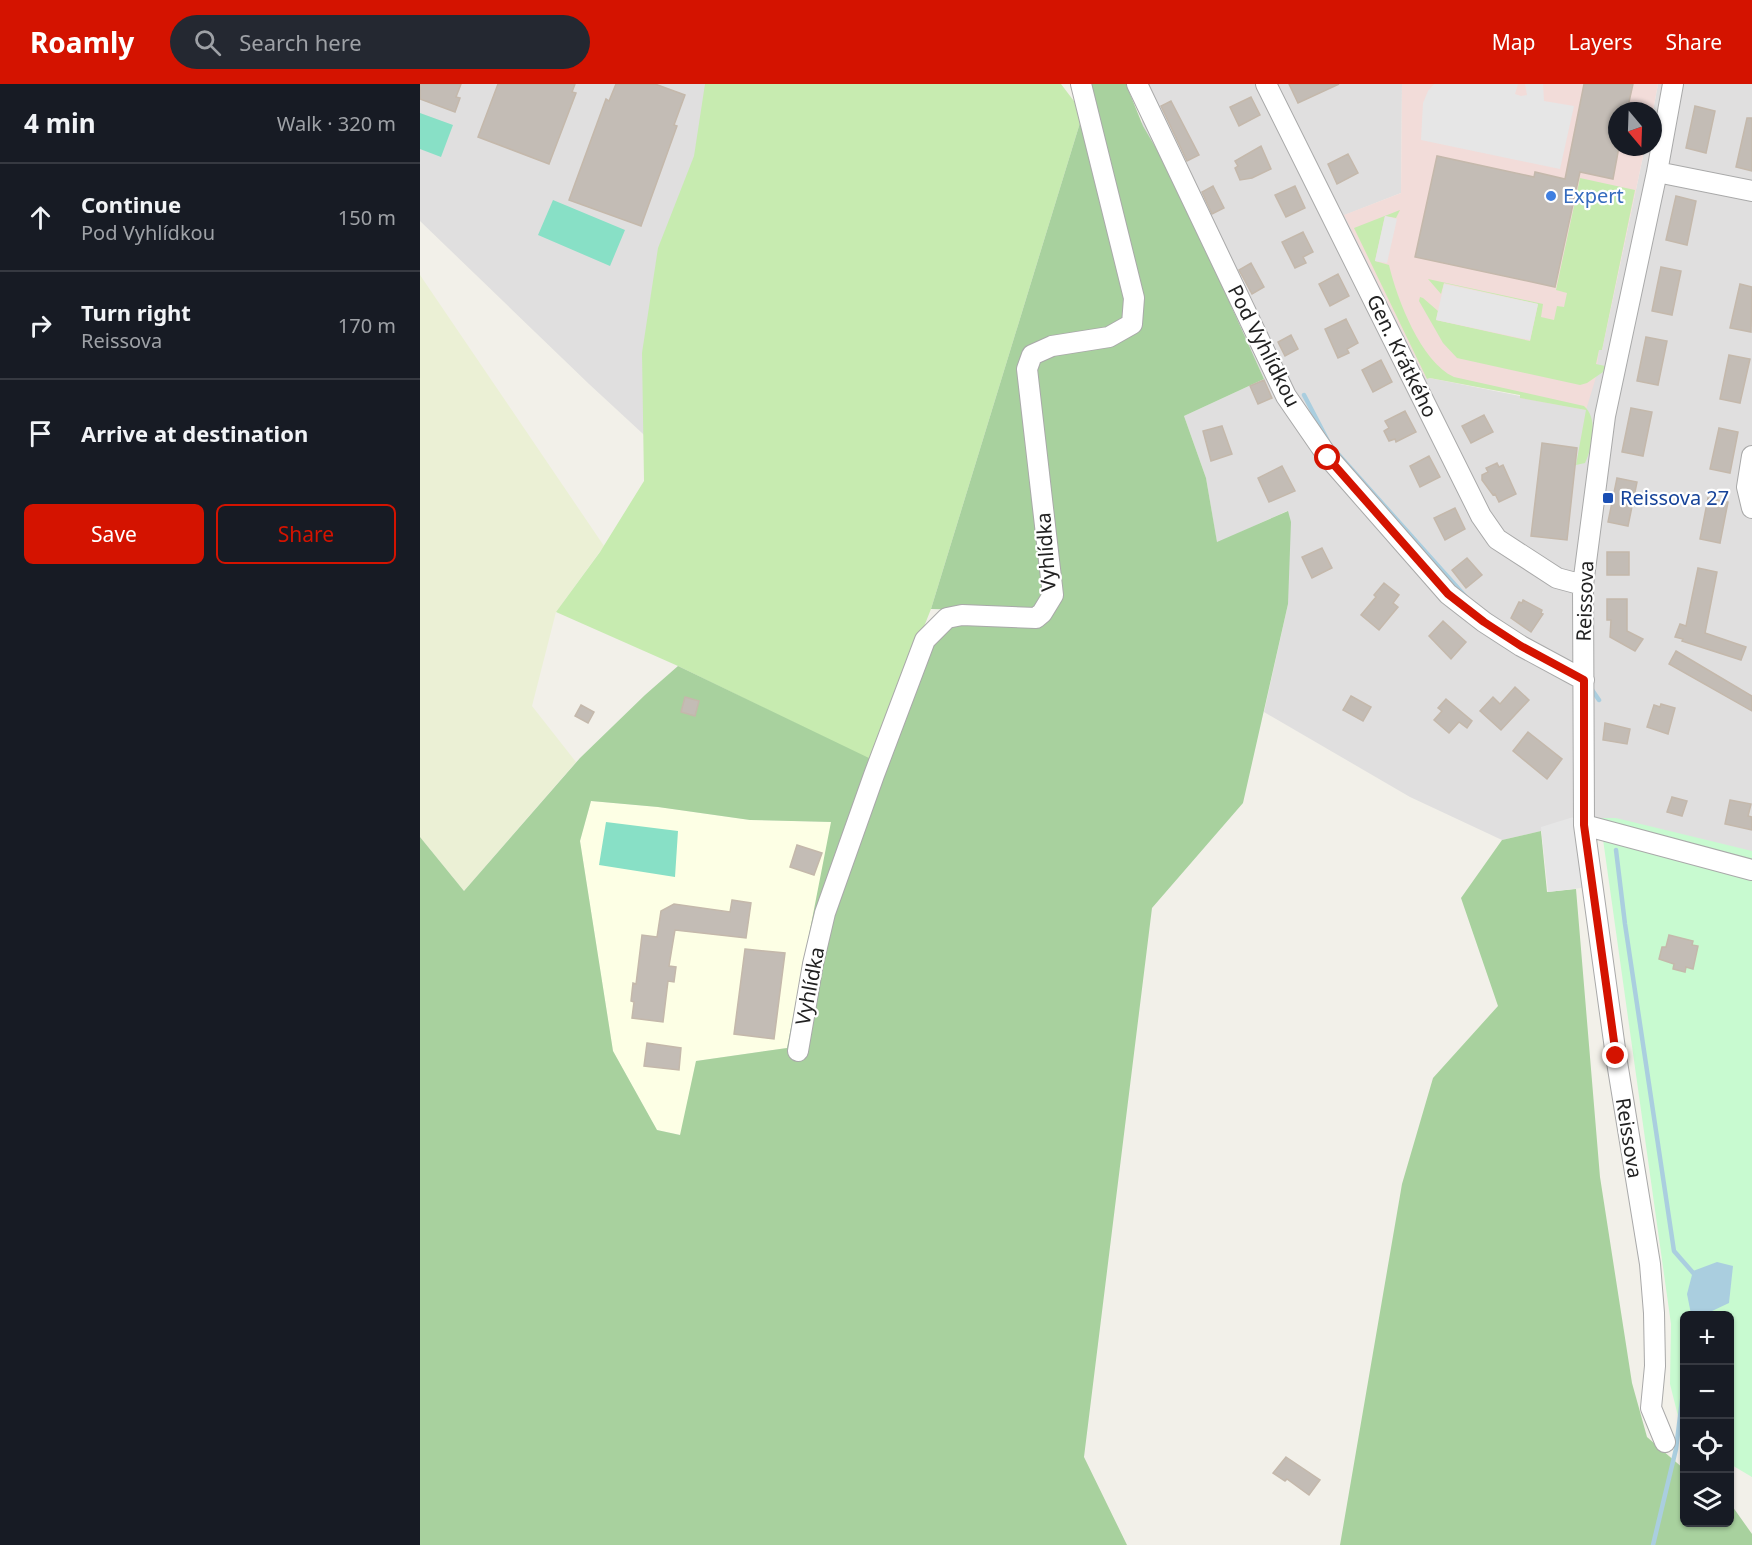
<!DOCTYPE html>
<html lang="en">
<head>
<meta charset="utf-8">
<style>
	:root { --surface:#171b24; --page:#242831; --text:#f1f3f6; --muted:#9ea1a6; --line:#363941; --accent:#d41300 }
	body { margin:0; font-family:"Noto Sans",sans-serif; background:var(--page); color:var(--text) }
	.controls { position:absolute; right:18px; bottom:18px; display:grid; overflow:hidden; border-radius:9px; box-shadow:0 2px 4px #0004 }
	.controls button { width:54px; height:54px; display:grid; place-items:center; padding:0; border:0; border-bottom:2px solid var(--line); background:var(--surface); color:var(--text); font:30px sans-serif }
	.compass { position:absolute; left:1188px; top:18px; width:54px; height:54px; border-radius:50%; background:var(--surface); box-shadow:0 2px 4px #0004; rotate:161deg }
	.stop { position:absolute; width:18px; height:18px; margin:-14px; border:4px solid #d41300; border-radius:50%; background:#fff }
	.stop.end { background:#d41300; border-color:#fff; box-shadow:0 2px 6px #0008 }
	.list { margin:0; padding:0; list-style:none }
	h2 { display:flex; justify-content:space-between; align-items:center; height:78px; margin:0; padding:0 24px; font-size:26px }
	h2 small { font-size:20px; font-weight:400; color:var(--muted) }
	.list li { display:grid; grid-template-columns:39px 1fr auto; gap:18px; align-items:center; box-sizing:border-box; height:108px; padding:0 24px; border-top:2px solid var(--line) }
	.list b { display:block; font-size:22px; white-space:nowrap }
	.list p { margin:0; font-size:20px; white-space:nowrap; color:var(--muted) }
	.list em { font-size:20px; font-style:normal; color:var(--muted) }
	.actions { display:flex; gap:12px; padding:18px 24px }
	.actions a { flex:1; padding:14px 0; border:2px solid var(--accent); border-radius:9px; text-align:center; font-size:21px; color:var(--accent) }
	.actions .main { background:var(--accent); color:#fff }
	.icon { flex:none; width:33px; height:33px; fill:none; stroke:currentColor; stroke-width:2; stroke-linecap:round; stroke-linejoin:round }
	.map { position:relative; flex:none; width:1332px; height:1461px; overflow:hidden }
	header { display:flex; align-items:center; gap:36px; box-sizing:border-box; height:84px; padding:0 30px; background:var(--accent); color:#fff }
	header strong { font-size:28px }
	nav { display:flex; gap:33px; margin-inline-start:auto; font-size:21px }
	.search { width:420px; height:54px; background:var(--page); display:flex; align-items:center; gap:15px; box-sizing:border-box; padding:0 21px; border-radius:33px; color:var(--muted); font-size:22px }
	main { display:flex }
	aside { flex:1; background:var(--surface) }
	.map>svg:first-child { display:block }
	.residential { fill:#e0dfdf }
	.commercial { fill:#f2dcd9 }
	.education { fill:#fdffe5 }
	.farmland { fill:#ebf0d5 }
	.grass { fill:#c7ebb0 }
	.forest { fill:#a8d19e; fill-rule:evenodd }
	.park { fill:#c8fad0 }
	.pitch { fill:#88e0c6 }
	.parking { fill:#e6e6e6 }
	.water { fill:#aacedf }
	.lines { fill:none; stroke-linecap:round; stroke-linejoin:round }
	.stream { stroke:#aacedf; stroke-width:4.5 }
	.building { fill:#c3bcb5; stroke:#c4b8ab; stroke-width:1.5 }
	.minor-casing { stroke:#a9a9a9; stroke-width:22 }
	.minor { stroke:#fff; stroke-width:20 }
	.route { stroke:#d41300; stroke-width:8 }
	.shop-dot { fill:#3f7fe0; stroke:#fff; stroke-width:2 }
	.transit-dot { fill:#1a4fb4; stroke:#fff; stroke-width:2 }
	.labels { text-anchor:middle; stroke-width:4.5; stroke-linejoin:round; paint-order:stroke }
	.shop-label { font-size:20px; fill:#366cbe; stroke:#fff; text-anchor:start }
	.street-label { font-size:20px; fill:#222; stroke:#fff }
	.transit-label { font-size:20px; fill:#164399; stroke:#fff; text-anchor:start }
</style>
</head>
<body>
<header>
<strong>Roamly</strong>
<div class="search"><svg class="icon" aria-label="search" viewBox="0 0 24 24"><circle cx="10" cy="10" r="6"/><path d="M15 15l6 6"/></svg>Search here</div>
<nav><a>Map</a><a>Layers</a><a>Share</a></nav>
</header>
<main>
<aside>
<h2>4 min<small>Walk · 320 m</small></h2>
<ul class="list">
<li><svg class="icon" aria-label="ahead" viewBox="0 0 24 24"><path d="M12 20V5M6 11l6-6 6 6"/></svg><div><b>Continue</b><p>Pod Vyhlídkou</p></div><em>150 m</em></li>
<li><svg class="icon" aria-label="right" viewBox="0 0 24 24"><path d="M7 20v-9h11M14 6l5 5-5 5"/></svg><div><b>Turn right</b><p>Reissova</p></div><em>170 m</em></li>
<li><svg class="icon" aria-label="arrive" viewBox="0 0 24 24"><path d="M6 21V4h12l-3 4 3 4H6"/></svg><div><b>Arrive at destination</b></div></li>
</ul>
<div class="actions"><a class="main">Save</a><a>Share</a></div>
</aside>
<div class="map">
<svg width="1332" height="1461" viewBox="0 0 1332 1461">
	<rect width="100%" height="100%" fill="#f2f0e9"/>
	<path class="residential" d="M0,0H508L235,361L169,300L0,137Z
		M723,0H982L981,109L925,131L1007,295L1010,294L1100,312V314L1176,280L1179,266H1182L1225,63H1233V27L1238,0H1332V768L1180,734L1082,756L990,713L844,628L868,520L867,427L797,459L786,394L764,332L844,295L773,142L721,88Z"/>
	<path class="commercial" d="M982,0H1238L1233,27H1197V63H1225L1182,266H1179L1176,293L1166,326L1100,314V311L1010,294L1006,295L924,131L981,109Z"/>
	<path class="education" d="M171,717L238,723L330,736L412,738L367,964L276,977L261,1051L237,1046L193,967L160,757Z"/>
	<path class="farmland" d="M0,191L184,462L136,528L112,622L156,678L44,807L0,753Z"/>
	<path class="grass" d="M285,0H641L663,29L511,525L451,676L258,582L136,528L180,468L224,397L222,269L238,164L274,72Z
		M1160,94L1215,106L1182,266H1179L1176,280L1185,282L1183,288L1167,299L1160,301L1037,274L1023,259L999,217L1000,213L1003,214L1018,227L1016,236L1110,257L1118,220L1024,199L1021,210L1008,195L1123,220L1121,233L1134,236L1137,222L1144,223L1147,209L1136,206Z
		M980,126L976,134L965,132L955,177L969,181C977,215 1001,278 1034,293L1164,322C1179,335 1172,364 1165,379L1156,381L1166,326L1100,314V311L1010,294L1007,295L934,144Z"/>
	<path class="forest" d="M667,0H706L723,42L754,95L844,295L764,332L786,394L797,458L868,427L871,438L868,520L823,719L732,824L664,1373L707,1461H0V753L44,807L160,674L225,611L258,582L451,675L518,544L590,527L511,525L663,29ZM171,717L238,723L330,736L411,738L367,964L276,977L260,1051L237,1046L193,967L160,757Z
		M1121,747L1127,808L1156,805L1180,1093L1212,1299L1227,1353L1264,1385V1438H1310V1419L1332,1450V1461H920L982,1100L1013,994L1078,922L1041,814L1082,756Z"/>
	<path class="park" d="M1180,734H1196L1332,767V1393L1310,1380V1232H1264V1353L1263,1352L1250,1300L1251,1240Z"/>
	<path class="pitch" d="M0,29L33,41L21,73L0,65Z
		M133,116L205,146L190,182L118,151Z
		M186,738L258,747L255,793L179,781Z"/>
	<path class="parking" d="M1014,0H1098L1095,10L1101,12L1107,11L1105,0H1123L1124,17L1154,22L1140,85L1001,56L1003,19L1008,7Z
		M965,132L977,135L967,179L955,177Z
		M1024,200L1118,220L1110,256L1016,236Z
		M1163,730L1170,803L1128,808L1121,743Z"/>
	<path class="water" d="M1297,1178L1313,1182L1309,1219L1292,1227L1271,1230L1267,1210L1273,1187Z"/>
	<g class="lines">
		<path class="stream" d="M884,311L910,361L1045,512
			M1170,603L1179,616
			M1196,766L1205,840L1254,1167L1275,1191
			M1233,1461L1256,1365L1264,1300"/>
	</g>
	<path class="building" d="M0,0H41L36,13L40,14L35,28L0,15Z
		M78,0H155L152,8L156,9L129,80L58,53Z
		M196,0H235L265,11L254,41L257,42L221,142L149,116L186,15L189,17Z
		M869,0H919L878,19Z
		M1164,0H1213L1207,27H1197V63H1199L1193,95L1160,88L1135,203L995,173L1017,72L1114,93L1115,88L1145,95Z
		M831,13L840,31L819,42L810,23Z
		M751,17L779,71L767,77L741,22Z
		M1275,22L1295,27L1286,69L1266,64Z
		M1327,34H1332V87L1316,83Z
		M841,62L851,85L832,94L820,96L815,84L818,82L815,77Z
		M928,70L938,89L917,100L908,80Z
		M793,102L804,124L792,130L782,108Z
		M875,102L885,124L866,133L855,111Z
		M1256,112L1276,117L1267,161L1246,156Z
		M883,148L893,168L883,173L886,179L875,184L862,158Z
		M831,179L844,203L832,210L819,186Z
		M1241,183L1261,187L1252,231L1232,227Z
		M918,190L929,212L910,222L899,200Z
		M1320,200L1332,203L1331,248L1310,244Z
		M926,235L938,259L927,265L929,269L918,274L905,245Z
		M871,251L878,265L865,272L858,258Z
		M1226,253L1247,257L1238,301L1217,297Z
		M1309,271L1330,275L1320,319L1300,315Z
		M961,276L972,298L953,308L942,286Z
		M844,296L852,314L838,320L830,302Z
		M1211,324L1232,328L1223,372L1202,368Z
		M985,327L996,348L976,358L975,355L969,357L964,347L969,344L965,337Z
		M1064,331L1073,348L1051,359L1042,342Z
		M802,342L812,370L791,377L783,347Z
		M1299,344L1318,348L1310,389L1290,385Z
		M1122,359L1157,364L1147,456L1111,452Z
		M1009,372L1020,393L1000,403L990,382Z
		M1077,379L1079,383L1083,381L1096,410L1079,418L1075,410L1073,411L1062,396V391L1068,388L1066,384Z
		M862,382L875,407L849,418L838,394Z
		M1197,394L1217,398L1208,442L1188,438Z
		M1288,414L1308,418L1300,459L1280,455Z
		M1035,424L1045,445L1025,456L1014,434Z
		M902,464L912,484L892,494L882,473Z
		M1187,468H1209V491H1187Z
		M1047,474L1062,491L1046,504L1032,486Z
		M1278,484L1297,488L1285,549L1326,563L1321,576L1262,557L1263,555L1255,553L1260,540L1266,542Z
		M964,499L979,511L973,519L978,523L959,546L941,531L956,513L954,511Z
		M1187,515H1207V547L1223,555L1215,567L1190,553L1191,536H1187Z
		M1103,516L1122,526L1121,529L1123,530L1111,548L1091,534L1099,518L1102,519Z
		M1023,537L1046,558L1031,575L1009,552Z
		M1256,567L1332,612V627L1249,580Z
		M1095,603L1109,616L1081,646L1060,627L1073,613L1080,620Z
		M931,612L951,623L943,637L923,626Z
		M265,613L279,617L275,632L261,628Z
		M1026,615L1052,637L1047,644L1039,638L1029,649L1014,636L1022,627L1018,624Z
		M1241,620L1255,624L1248,650L1227,643L1234,621L1240,623Z
		M161,621L174,628L168,639L155,632Z
		M1185,639L1210,645L1207,660L1183,656Z
		M1108,648L1142,675L1127,695L1093,667Z
		M1252,713L1267,717L1262,732L1247,728Z
		M1310,716L1331,720L1328,732L1332,733V746L1305,740Z
		M377,761L402,769L394,791L370,783Z
		M312,816L331,819L326,854L255,846L249,882L256,883L254,898L248,897L243,938L212,934L214,918L211,917L213,899L216,900L222,851L237,853L241,827L254,820L310,828Z
		M1249,851L1273,857L1272,861L1278,862L1273,885L1266,883L1265,888L1253,885L1254,880L1239,875L1242,863H1246Z
		M325,865L365,869L354,955L314,950Z
		M227,959L261,964L259,986L224,982Z
		M866,1373L900,1396L889,1411L867,1395L865,1397L853,1389Z"/>
	<g class="lines">
		<g class="minor-casing">
			<path id="minor" d="M717,0L866,312L908,373L1028,510L1064,538L1101,562L1164,596
				M846,0L1061,432L1077,455L1137,494L1163,501
				M1237,88L1332,107
				M1332,372L1327,403L1332,424
				M1164,741L1332,786
				M378,967L393,880L405,829L454,691L505,556L527,534L542,531L616,534L622,529L633,511L607,285L612,271L632,262L689,253L712,240L714,214L661,0
				M1245,1358L1231,1324L1235,1282L1234,1229L1230,1180L1196,972L1164,741L1163,501L1185,332L1237,88L1253,0"/>
		</g>
		<use href="#minor" class="minor"/>
	</g>
	<g class="lines">
		<path class="route" d="M908,374L1028,510L1064,538L1101,562L1164,596V741L1196,972"/>
	</g>
	<circle class="shop-dot" cx="1131" cy="112" r="6"/>
	<rect class="transit-dot" x="1182" y="408" width="12" height="12" rx="3"/>
	<g class="labels">
		<g class="shop-label">
			<text x="1143" y="119">Expert</text>
		</g>
		<g class="street-label">
			<text transform="translate(844 262) rotate(63)" y="7">Pod Vyhlídkou</text>
			<text transform="translate(982 272) rotate(64)" y="7">Gen. Krátkého</text>
			<text transform="translate(626 468) rotate(-94)" y="7">Vyhlídka</text>
			<text transform="translate(1165 517) rotate(-88)" y="7">Reissova</text>
			<text transform="translate(390 902) rotate(-79)" y="7">Vyhlídka</text>
			<text transform="translate(1209 1054) rotate(81)" y="7">Reissova</text>
		</g>
		<g class="transit-label">
			<text x="1200" y="421">Reissova 27</text>
		</g>
	</g>
</svg>
<div class="controls">
<button>+</button>
<button>−</button>
<button><svg class="icon" aria-label="locate" viewBox="0 0 24 24"><circle cx="12" cy="12" r="6"/><path d="M12 2v4M12 18v4M2 12h4M18 12h4"/></svg></button>
<button><svg class="icon" aria-label="layers" viewBox="0 0 24 24"><path d="M12 4l9 5-9 5-9-5zM3 14l9 5 9-5"/></svg></button>
</div>
<svg class="compass" viewBox="-18 -18 36 36"><path d="M0-13l5 13h-10z" fill="#e53935"/><path d="M0 13l5-13h-10z" fill="#9ea1a6"/></svg>
<div class="stop" style="left:908px;top:374px"></div>
<div class="stop end" style="left:1196px;top:972px"></div>
</div>
</main>
</body>
</html>
